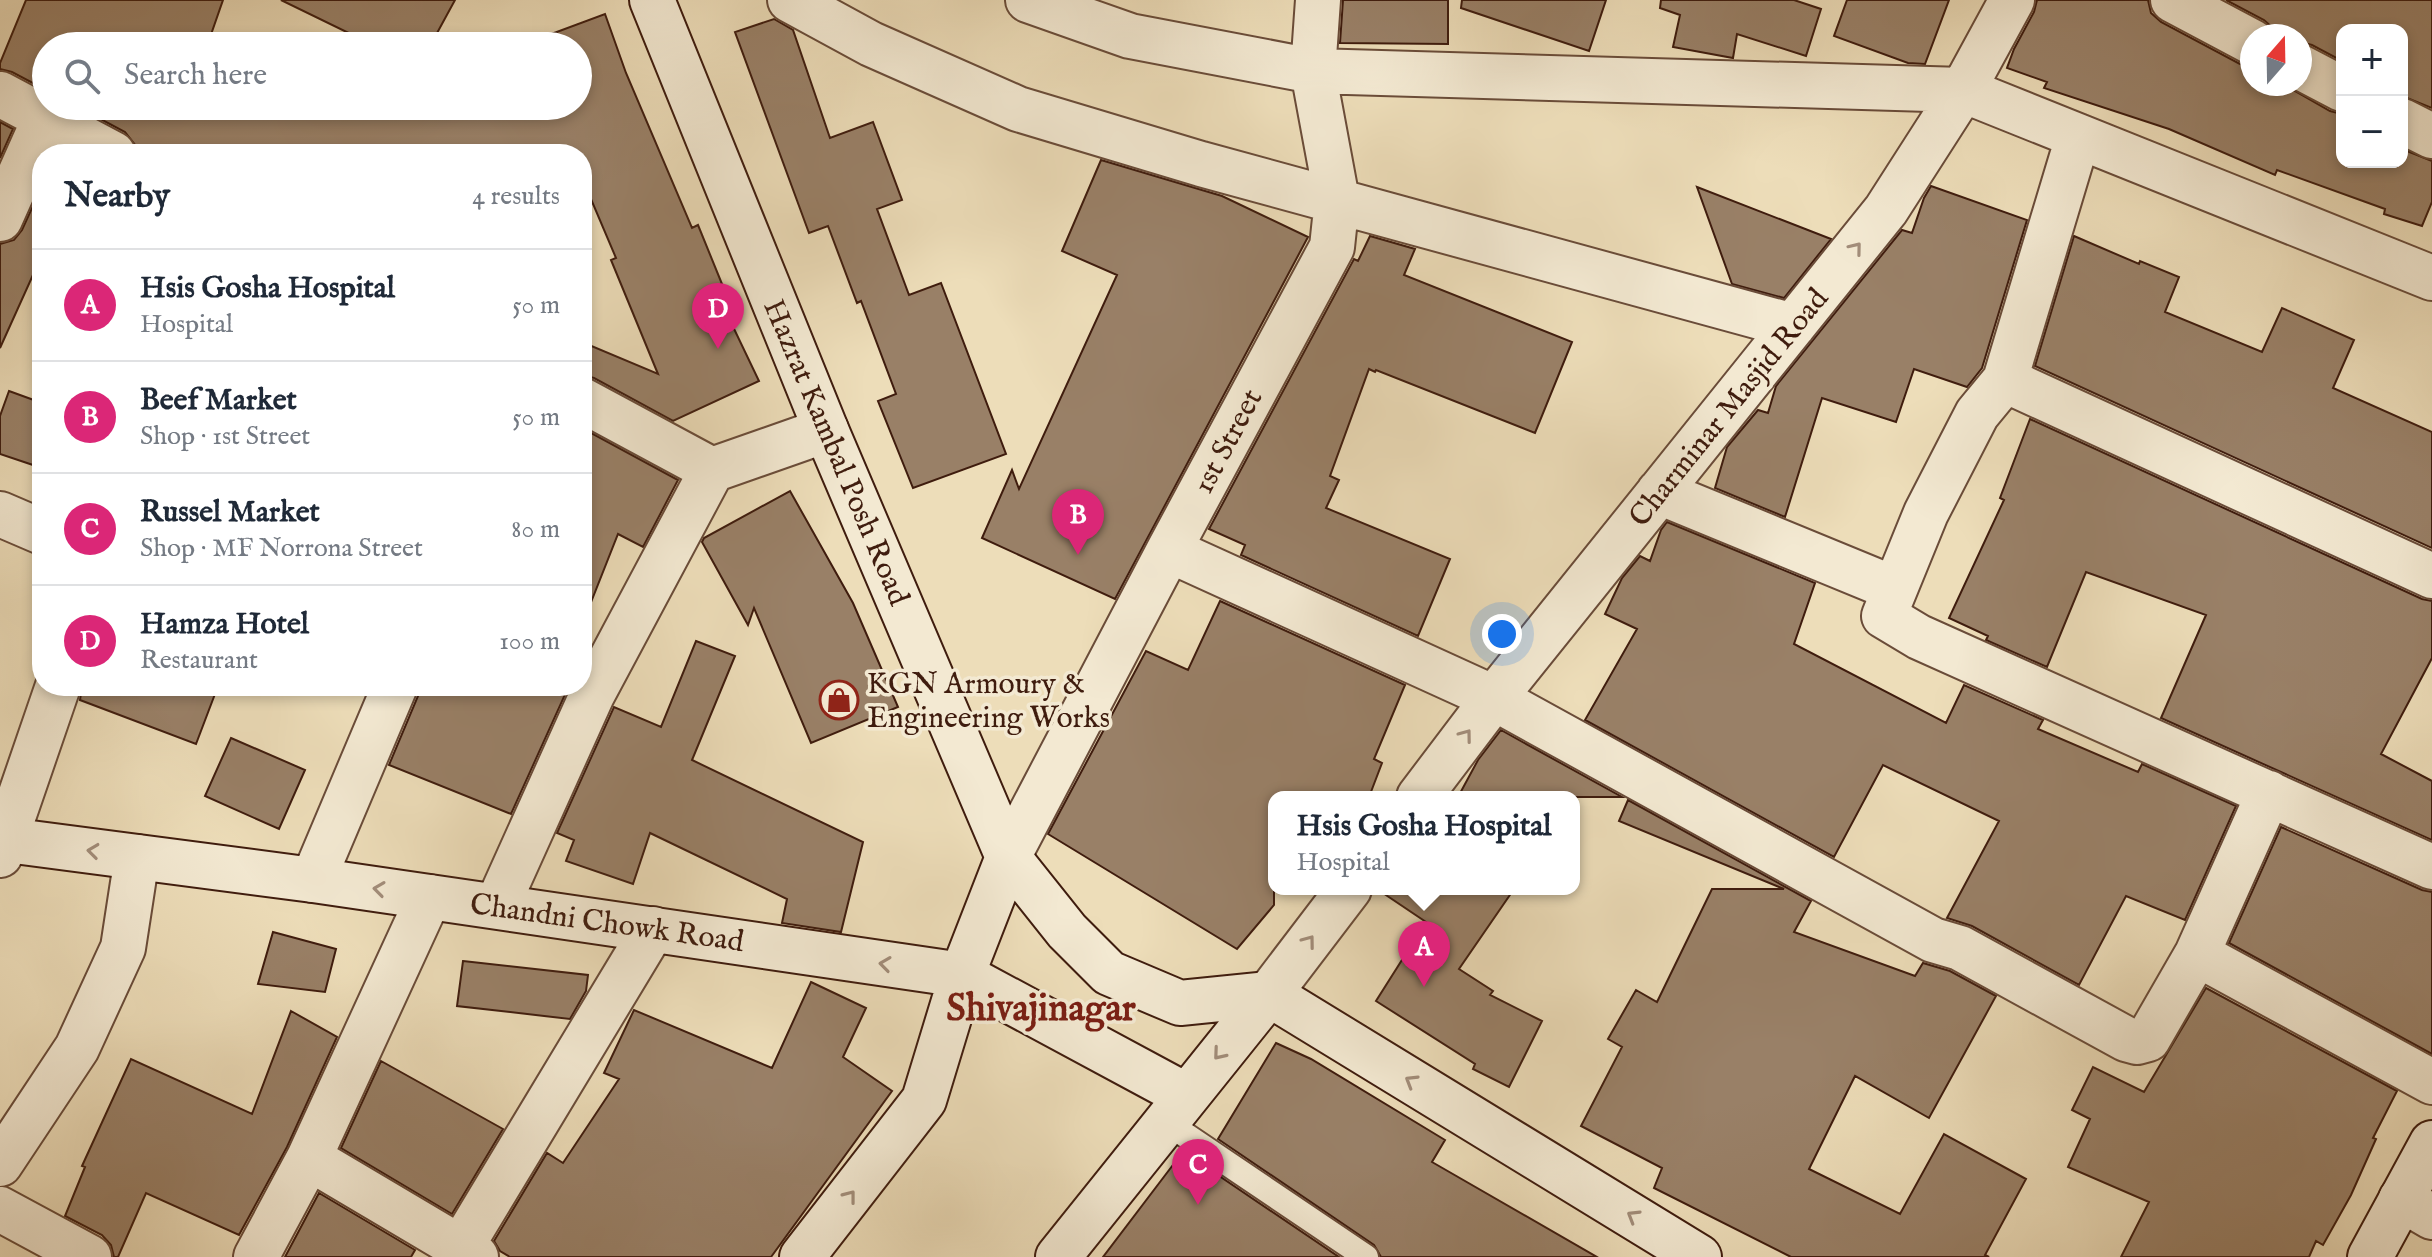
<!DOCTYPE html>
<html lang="en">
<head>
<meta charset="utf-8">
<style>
	:root { --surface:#fff; --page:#f2f2f3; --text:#1f2937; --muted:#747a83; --line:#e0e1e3; --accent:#db2777 }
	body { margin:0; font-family:"IM FELL English",serif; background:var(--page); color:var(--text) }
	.controls { position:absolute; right:24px; top:24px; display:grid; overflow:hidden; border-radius:16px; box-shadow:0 4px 12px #0003 }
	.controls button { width:72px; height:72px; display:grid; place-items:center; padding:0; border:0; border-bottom:2px solid var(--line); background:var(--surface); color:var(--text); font:40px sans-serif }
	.compass { position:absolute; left:2240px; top:24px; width:72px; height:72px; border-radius:50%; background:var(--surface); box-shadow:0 4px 12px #0003; rotate:20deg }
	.you { position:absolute; left:1502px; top:634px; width:28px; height:28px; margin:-20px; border:6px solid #fff; border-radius:50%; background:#1a73e8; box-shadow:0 0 0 12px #1a73e833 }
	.badge { display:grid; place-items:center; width:52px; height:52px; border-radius:50%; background:var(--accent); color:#fff; font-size:26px; font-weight:700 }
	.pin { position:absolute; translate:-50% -66px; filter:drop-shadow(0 2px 4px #0008) }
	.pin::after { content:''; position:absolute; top:42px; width:28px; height:24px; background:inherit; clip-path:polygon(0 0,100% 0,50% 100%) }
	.popup { position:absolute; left:1268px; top:791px; width:312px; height:104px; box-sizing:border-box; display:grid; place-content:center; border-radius:16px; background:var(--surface); filter:drop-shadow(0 2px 6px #0005); font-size:26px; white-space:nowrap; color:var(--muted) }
	.popup b { font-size:30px; color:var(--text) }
	.popup::after { content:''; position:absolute; left:50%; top:100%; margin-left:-16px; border:16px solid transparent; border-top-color:var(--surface) }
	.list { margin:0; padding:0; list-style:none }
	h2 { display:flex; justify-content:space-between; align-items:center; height:104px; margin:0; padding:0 32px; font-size:34px }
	h2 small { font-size:26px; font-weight:400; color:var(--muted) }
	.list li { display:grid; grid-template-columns:52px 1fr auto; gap:24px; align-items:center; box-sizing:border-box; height:112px; padding:0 32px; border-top:2px solid var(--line) }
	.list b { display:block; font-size:30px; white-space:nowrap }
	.list p { margin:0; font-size:26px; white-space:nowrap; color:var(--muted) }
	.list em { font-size:26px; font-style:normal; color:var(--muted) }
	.icon { flex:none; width:44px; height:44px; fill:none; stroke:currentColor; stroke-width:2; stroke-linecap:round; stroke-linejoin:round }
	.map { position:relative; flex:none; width:2432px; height:1257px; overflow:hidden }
	.search { position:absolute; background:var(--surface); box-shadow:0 4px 12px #0003; left:32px; top:32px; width:560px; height:88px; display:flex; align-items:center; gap:20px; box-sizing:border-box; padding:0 28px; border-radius:44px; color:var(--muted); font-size:30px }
	.panel { position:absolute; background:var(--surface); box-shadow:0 4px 12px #0003; left:32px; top:144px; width:560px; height:552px; border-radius:32px }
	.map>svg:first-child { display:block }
	.building { fill:#998067; stroke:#3f1c0e; stroke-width:2 }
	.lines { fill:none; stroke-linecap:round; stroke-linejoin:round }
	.lane-casing { stroke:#6a4c39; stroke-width:28 }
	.street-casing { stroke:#6a4c39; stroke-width:48 }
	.secondary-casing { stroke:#3f1c0e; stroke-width:48 }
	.lane { stroke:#f3e9d2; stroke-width:24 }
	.street { stroke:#f3e9d2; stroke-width:44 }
	.secondary { stroke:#f3e9d2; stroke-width:44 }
	.oneway { stroke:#a28d7a }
	.labels { text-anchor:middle; stroke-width:7; stroke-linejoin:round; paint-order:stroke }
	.street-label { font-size:30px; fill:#3f1c0e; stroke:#f3e9d2 }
	.poi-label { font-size:30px; fill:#3f1c0e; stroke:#f3e9d2; text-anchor:start }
	.district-label { font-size:38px; font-weight:bold; fill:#7a1f14; stroke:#f3e9d2 }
</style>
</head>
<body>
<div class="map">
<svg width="2432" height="1257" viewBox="0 0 2432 1257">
	<rect width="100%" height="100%" fill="#edddb9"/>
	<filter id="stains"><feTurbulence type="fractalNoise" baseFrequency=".0025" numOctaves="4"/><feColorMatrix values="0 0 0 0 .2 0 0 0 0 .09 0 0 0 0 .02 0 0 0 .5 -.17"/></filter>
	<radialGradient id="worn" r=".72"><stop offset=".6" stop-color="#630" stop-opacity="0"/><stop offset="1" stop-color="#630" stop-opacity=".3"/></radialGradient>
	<path class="building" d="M26,0H223L207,46H46V90L12,72L0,69V63Z
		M281,0H455L430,46H353L357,37Z
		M1343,0H1448V44L1340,43Z
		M1462,0H1606L1589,51L1461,8Z
		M1661,0H1794L1821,9L1806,56L1737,34L1733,58L1673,47L1680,15L1660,8Z
		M1847,0H1949L1925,64L1908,63L1834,36Z
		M2037,0H2148L2151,13L2161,22L2240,64L2252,67V84H2283L2330,111L2342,114V162H2402V149L2432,161V202L2422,226L2384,214L2385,209L2277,170L2275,175L2169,129L2044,88L2047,82L2007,68L2014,49L2034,12Z
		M2226,0H2432V108L2402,96V30H2342V61L2312,45L2300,42V36H2276L2273,28L2264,20Z
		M605,14L626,73L692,228L698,225L722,284L714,287L759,381L673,421L594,378L582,375V342L658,374L611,260L616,258L582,178V154H154L136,146L125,132L76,106H292L319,115L323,106H578V46H519Z
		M774,19L793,30L830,138L873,122L902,200L877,209L909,295L941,283L1006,454L913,488L878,401L896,394L861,301L857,303L828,226L809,233L735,32Z
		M0,122L13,129L0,158Z
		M1101,160L1222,196L1308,237L1115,599L982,538L1012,470L1019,489L1117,275L1062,251Z
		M42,186V255L0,348V244L14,240L22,230Z
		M1931,186L2027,220L1982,368L1967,387L1914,369L1896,422L1822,398L1785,517L1715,488L1727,447L1758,410L1768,413L1776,386L1902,230L1912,233L1924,198Z
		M1697,187L1831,239L1784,298L1732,284Z
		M1370,236L1415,249L1404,275L1572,342L1535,433L1376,370L1375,372L1369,369L1330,476L1339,480L1326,508L1450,559L1418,636L1241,555L1245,545L1209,529L1354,259L1358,261Z
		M2074,236L2139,264L2140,261L2179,277L2165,312L2262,352L2282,308L2354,340L2333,388L2432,432V548L2035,366Z
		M9,391L42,403V468L0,454V416Z
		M2030,419L2422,599L2432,601V658L2381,754L2432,781V840L2161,718L2206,615L2086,572L2047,667L1986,640L1988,636L1949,618L2004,500L2000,498Z
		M582,428L678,480L643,547L618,534L584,620Z
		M790,491L853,603L898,707L811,743L754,608L748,625L702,542L704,538Z
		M1667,522L1815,583L1794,644L1946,723L1964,685L2043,720L2038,729L2138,772L2142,764L2236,806L2185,920L2126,896L2079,985L1972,926L1947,918L1999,821L1883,765L1834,857L1585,720L1637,629L1605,614L1622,578L1640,556L1650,561L1661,530Z
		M1220,601L1405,685L1374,759L1382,763L1369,797H1274V905L1237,949L1048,834L1146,651L1188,670Z
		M696,641L735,656L692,760L863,842L841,932L782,923L787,899L650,833L633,884L566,861L574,840L557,833L614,707L661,727Z
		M82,686H218L196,744L80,700Z
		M419,686L568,688L511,814L389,765L418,696Z
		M1501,730L1622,797H1458L1478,760Z
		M231,738L305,770L279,829L205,796Z
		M1628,800L1811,901L1794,932L1915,976L1923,963L1950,971L1996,996L1929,1118L1855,1076L1809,1169L1900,1214L1944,1134L2026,1179L1985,1255L1989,1257H1791L1654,1188L1662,1168L1581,1126L1622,1047L1608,1039L1636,990L1657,1002L1712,889H1784L1619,821Z
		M2281,827L2422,890L2432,892V1054L2229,943Z
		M1377,889H1514L1459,969L1493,991L1490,995L1542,1021L1509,1087L1473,1069L1475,1064L1376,1001L1426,922Z
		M273,932L336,949L325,992L258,984Z
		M463,961L588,975L586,991L570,1019L457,1006Z
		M811,982L866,1008L843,1057L892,1091L771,1257H510L500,1251L494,1241L547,1153L563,1163L619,1079L604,1073L634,1010L772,1068Z
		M2206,988L2397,1091L2373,1138L2376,1139L2351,1195L2323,1245L2316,1241L2309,1257H2121L2149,1202L2068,1167L2090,1119L2072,1110L2093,1067L2144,1092Z
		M291,1011L337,1037L287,1147L239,1235L146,1193L118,1257H114L111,1245L102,1235L65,1216L85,1167L82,1166L131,1059L252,1114Z
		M1276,1043L1311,1059L1445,1140L1432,1162L1597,1257H1381L1374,1245L1218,1139Z
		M381,1061L503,1129L452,1214L341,1148Z
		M1182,1153L1202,1167L1203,1165L1339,1257H1103Z
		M319,1193L415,1250L411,1257H285Z"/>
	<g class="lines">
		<g class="lane-casing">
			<path id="lane" d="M1166,1122L1366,1257"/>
		</g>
		<g class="street-casing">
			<path id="street" d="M790,0L871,44L1018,109L1201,164L1793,326
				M1028,0L1130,36L1313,71L1963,90L2432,278
				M2173,0L2252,42
				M2300,67L2342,89
				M0,94L113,154
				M2402,121L2432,136
				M2078,137L2005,380L1977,414L1926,513L1884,616L1919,637L2432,867
				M0,219L45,118
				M2005,380L2432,576
				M582,400L712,470L826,430
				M1659,492L1895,589
				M0,514L42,532
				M1169,550L1494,698L1933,940L1960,948L2126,1039L2137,1042L2148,1039L2197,954
				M2269,793L2197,954L2432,1082
				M1419,797L1494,698L1886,210L1963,90L2012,0
				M0,855L58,686
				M1008,857L1169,550L1332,247L1337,200L1313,71L1318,0
				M313,880L395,686
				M497,906L592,695L712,470
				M1269,994L1349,889
				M309,1158L476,1257
				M0,1164L77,1048L123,948L137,857
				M2401,1199L2432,1217
				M0,1209L89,1257
				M256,1257L309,1158L429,897
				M455,1257L653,929"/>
		</g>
		<g class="secondary-casing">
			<path id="secondary" d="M652,0L826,430L1008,857L962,975L924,1100L802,1257
				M0,839L313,880L962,975L1185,1095
				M1008,857L1067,931L1109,973L1180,1003L1269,994
				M1269,994L1699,1257
				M1058,1257L1269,994
				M2370,1257L2432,1143"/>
		</g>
		<use href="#lane" class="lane"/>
		<use href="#street" class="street"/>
		<use href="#secondary" class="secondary"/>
	</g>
	<defs><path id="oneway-chevron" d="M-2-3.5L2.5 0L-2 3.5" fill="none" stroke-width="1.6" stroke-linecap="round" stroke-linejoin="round" transform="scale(2)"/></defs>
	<g class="oneway">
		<use href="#oneway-chevron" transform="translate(1856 248) rotate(-51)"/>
		<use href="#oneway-chevron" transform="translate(1466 735) rotate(-53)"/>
		<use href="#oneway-chevron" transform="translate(93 851) rotate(-173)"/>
		<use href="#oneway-chevron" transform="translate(379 889) rotate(-172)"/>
		<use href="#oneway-chevron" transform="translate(1309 941) rotate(-53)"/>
		<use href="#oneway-chevron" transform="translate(885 964) rotate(-172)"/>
		<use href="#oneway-chevron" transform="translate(1219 1054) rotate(130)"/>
		<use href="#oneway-chevron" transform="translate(1411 1081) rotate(-149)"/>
		<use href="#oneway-chevron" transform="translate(850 1196) rotate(-52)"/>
		<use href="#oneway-chevron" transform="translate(1633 1216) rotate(-149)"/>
	</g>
	<defs>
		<g id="shop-ring" transform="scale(2)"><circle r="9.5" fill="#f3e9d2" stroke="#8f2418" stroke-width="1.5"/><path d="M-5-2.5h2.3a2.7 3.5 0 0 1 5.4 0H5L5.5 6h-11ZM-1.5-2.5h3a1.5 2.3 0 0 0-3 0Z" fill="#8f2418"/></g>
	</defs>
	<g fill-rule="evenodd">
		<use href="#shop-ring" x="839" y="700"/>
	</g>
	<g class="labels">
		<g class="street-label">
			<text transform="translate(1728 407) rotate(-51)" y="10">Charminar Masjid Road</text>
			<text transform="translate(1227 441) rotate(-62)" y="10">1st Street</text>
			<text transform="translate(837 452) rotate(67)" y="10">Hazrat Kambal Posh Road</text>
			<text transform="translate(607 922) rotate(8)" y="10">Chandni Chowk Road</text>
		</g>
		<g class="poi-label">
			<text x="867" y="693">KGN Armoury &amp;<tspan x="867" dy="34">Engineering Works</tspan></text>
		</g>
		<g class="district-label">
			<text x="1041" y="1020">Shivajinagar</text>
		</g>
	</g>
	<rect width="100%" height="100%" filter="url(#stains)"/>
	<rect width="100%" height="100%" fill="url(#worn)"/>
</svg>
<div class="controls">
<button>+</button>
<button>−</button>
</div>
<svg class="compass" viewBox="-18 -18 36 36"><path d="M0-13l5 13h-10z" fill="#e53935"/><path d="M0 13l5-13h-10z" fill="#747a83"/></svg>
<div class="you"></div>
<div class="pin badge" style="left:1424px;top:987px">A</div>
<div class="popup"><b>Hsis Gosha Hospital</b>Hospital</div>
<div class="pin badge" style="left:1078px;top:555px">B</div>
<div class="pin badge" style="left:1198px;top:1205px">C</div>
<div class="pin badge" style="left:718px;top:349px">D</div>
<div class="search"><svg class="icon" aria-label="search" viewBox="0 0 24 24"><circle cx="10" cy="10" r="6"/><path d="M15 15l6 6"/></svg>Search here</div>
<section class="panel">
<h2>Nearby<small>4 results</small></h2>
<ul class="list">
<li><span class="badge">A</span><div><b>Hsis Gosha Hospital</b><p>Hospital</p></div><em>50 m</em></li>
<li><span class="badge">B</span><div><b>Beef Market</b><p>Shop · 1st Street</p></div><em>50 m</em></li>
<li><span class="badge">C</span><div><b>Russel Market</b><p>Shop · MF Norrona Street</p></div><em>80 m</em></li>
<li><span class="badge">D</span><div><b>Hamza Hotel</b><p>Restaurant</p></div><em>100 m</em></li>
</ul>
</section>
</div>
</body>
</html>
